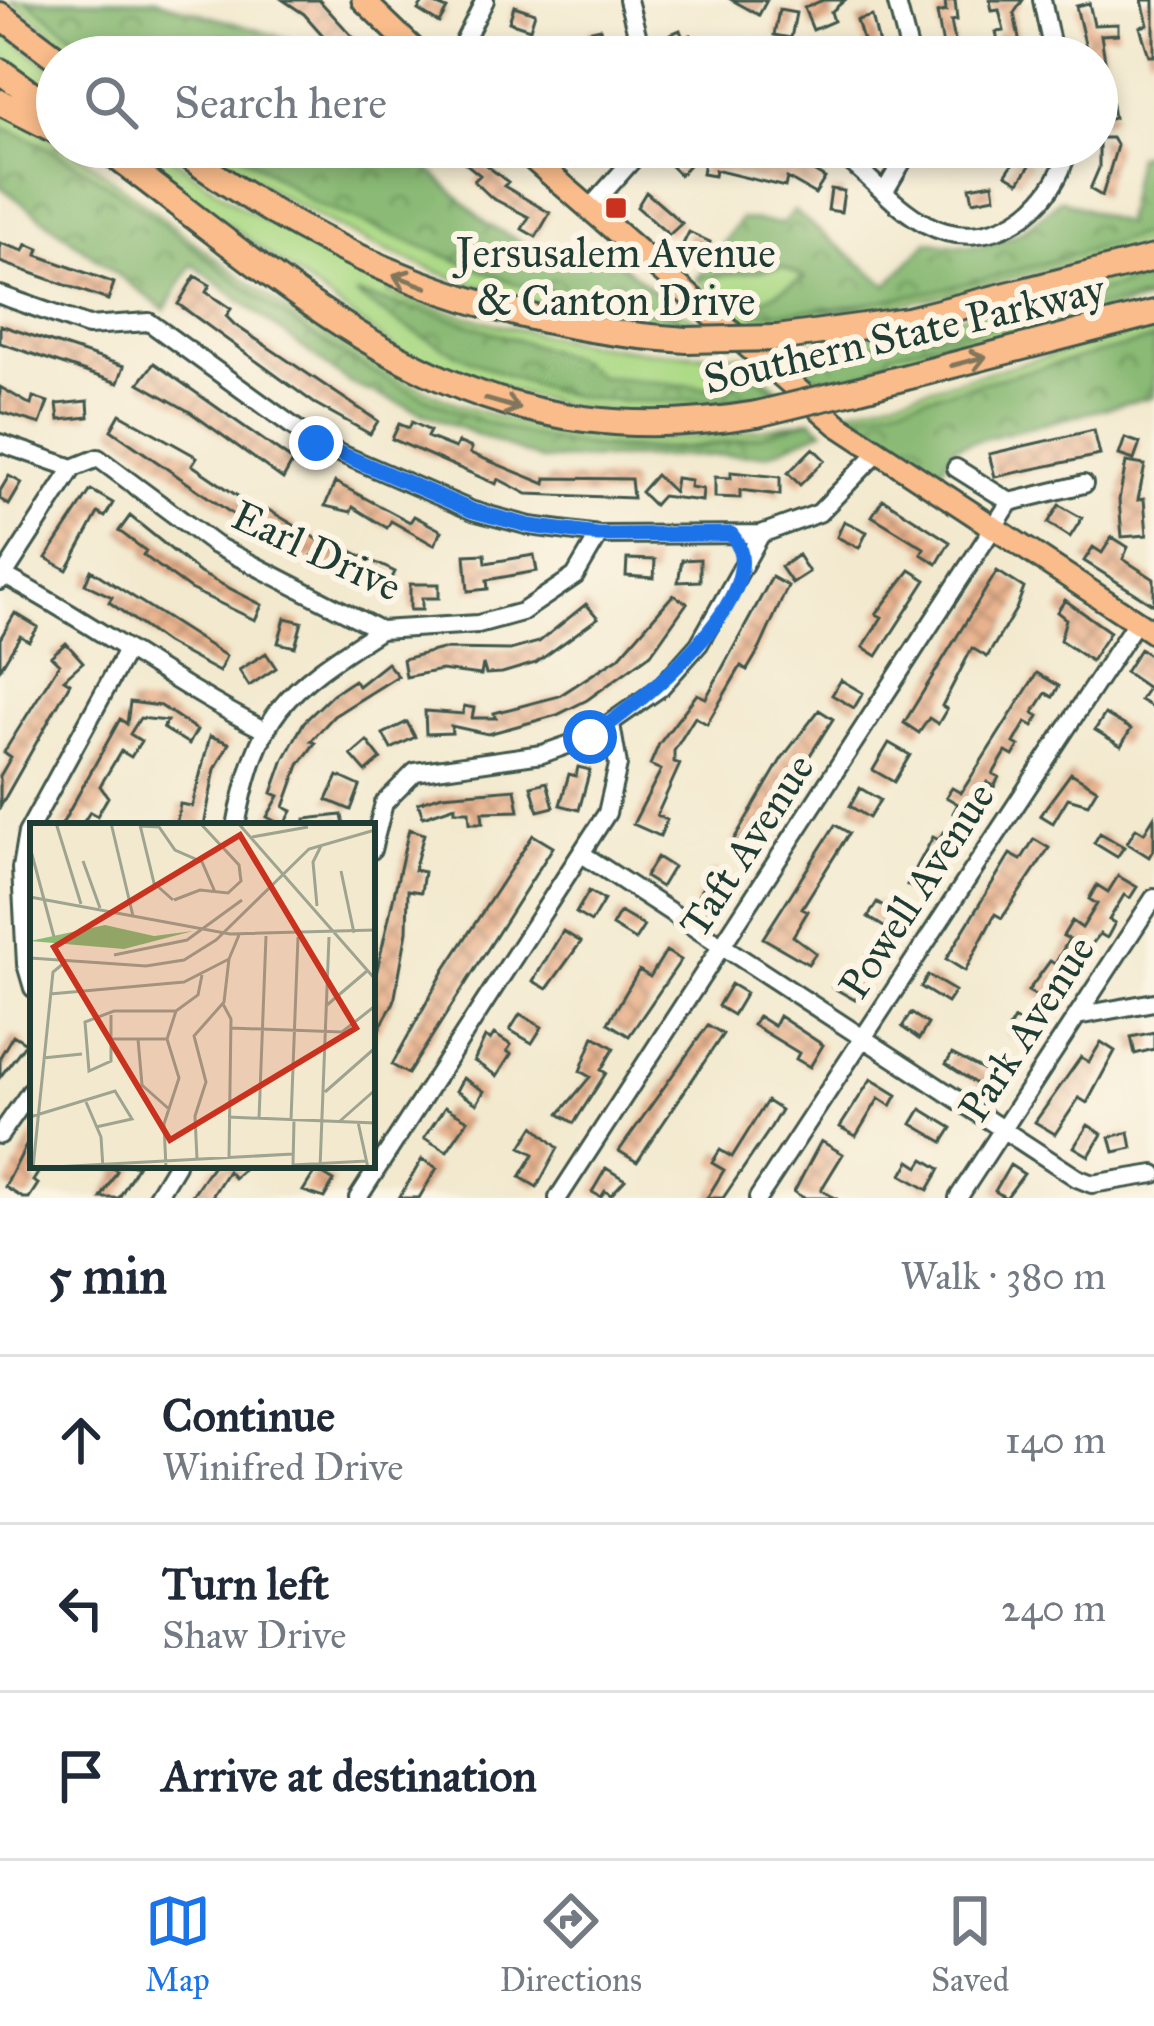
<!DOCTYPE html>
<html lang="en">
<head>
<meta charset="utf-8">
<style>
	:root { --surface:#fff; --page:#f2f2f3; --text:#1f2937; --muted:#747a83; --line:#e0e1e3; --accent:#1a73e8 }
	body { margin:0; font-family:"IM FELL Great Primer",serif; background:var(--page); color:var(--text) }
	.stop { position:absolute; width:36px; height:36px; margin:-27px; border:9px solid #1a73e8; border-radius:50%; background:#fff }
	.stop.end { background:#1a73e8; border-color:#fff; box-shadow:0 3px 12px #0008 }
	.list { margin:0; padding:0; list-style:none }
	h2 { display:flex; justify-content:space-between; align-items:center; height:156px; margin:0; padding:0 48px; font-size:51px }
	h2 small { font-size:39px; font-weight:400; color:var(--muted) }
	.list li { display:grid; grid-template-columns:78px 1fr auto; gap:36px; align-items:center; box-sizing:border-box; height:168px; padding:0 48px; border-top:3px solid var(--line) }
	.list b { display:block; font-size:45px; white-space:nowrap }
	.list p { margin:0; font-size:39px; white-space:nowrap; color:var(--muted) }
	.list em { font-size:39px; font-style:normal; color:var(--muted) }
	.icon { flex:none; width:66px; height:66px; fill:none; stroke:currentColor; stroke-width:2; stroke-linecap:round; stroke-linejoin:round }
	.map { position:relative; flex:none; width:1154px; height:1198px; overflow:hidden }
	.search { position:absolute; background:var(--surface); box-shadow:0 6px 18px #0003; left:36px; right:36px; top:36px; height:132px; display:flex; align-items:center; gap:30px; box-sizing:border-box; padding:0 42px; border-radius:66px; color:var(--muted); font-size:45px }
	.sheet { height:660px; background:var(--surface) }
	nav { display:flex; justify-content:space-around; align-items:center; box-sizing:border-box; height:168px; border-top:3px solid var(--line); background:var(--surface); font-size:33px; color:var(--muted) }
	nav a { display:grid; justify-items:center; gap:6px }
	nav .on { color:var(--accent) }
	.map>svg:first-child { display:block }
	.grass { fill:#adda87; stroke:#668c5e; stroke-width:3 }
	.forest { fill:url(#forest-crowns); stroke:#547c54; stroke-width:3 }
	.building { fill:url(#building-cross-hatch) }
	.lines { fill:none; stroke-linecap:round; stroke-linejoin:round }
	.minor-casing { stroke:#3f574b; stroke-width:22 }
	.major-casing { stroke:#3f574b; stroke-width:27 }
	.highway-casing { stroke:#3f574b; stroke-width:30 }
	.minor { stroke:#fff; stroke-width:16 }
	.major { stroke:#f9bc8a; stroke-width:21 }
	.highway { stroke:#f9bc8a; stroke-width:24 }
	.highway-bridge-casing { stroke:#3f574b; stroke-width:30; stroke-linecap:butt }
	.highway-bridge { stroke:#f9bc8a; stroke-width:24 }
	.oneway { stroke:#81765b }
	.route { stroke:#1a73e8; stroke-width:15 }
	.poi-dot { fill:#c8321e; stroke:#fcf5e5; stroke-width:4.5 }
	.labels { text-anchor:middle; stroke-width:12; stroke-linejoin:round; paint-order:stroke }
	.poi-label { font-size:42px; fill:#1f3d34; stroke:#fcf5e5 }
	.street-label { font-size:42px; fill:#1f3d34; stroke:#fcf5e5 }
	.inset-road { fill:none; stroke:#9ea490; stroke-width:3 }
	.view { fill:#c8321e; fill-opacity:0.15; stroke:#c8321e; stroke-width:6 }
	.inset-edge { fill:none; stroke:#1f3d34; stroke-width:6 }
</style>
</head>
<body>
<div class="map">
<svg width="1154" height="1198" viewBox="0 0 1154 1198">
	<defs>
		<pattern id="forest-crowns" width="20" height="18" patternUnits="userSpaceOnUse" patternTransform="scale(3)"><rect width="20" height="18" fill="#8aba74"/><path d="M2 6a3 3 0 1 1 6 0M12 15a3 3 0 1 1 6 0" fill="none" stroke="#709860"/></pattern>
		<pattern id="building-cross-hatch" width="8" height="8" patternUnits="userSpaceOnUse" patternTransform="scale(3)"><rect width="8" height="8" fill="#e9b28e"/><path d="M0 0l8 8M0 8l8-8" fill="none" stroke="#bc9275"/></pattern>
	</defs>
	<rect width="100%" height="100%" fill="#fcf5e5"/>
	<filter id="ink" filterUnits="userSpaceOnUse"><feTurbulence type="fractalNoise" baseFrequency=".00833" numOctaves="2"/><feDisplacementMap in="SourceGraphic" scale="24" xChannelSelector="R" yChannelSelector="G"/><feConvolveMatrix kernelMatrix="1 2 1 2 8 2 1 2 1" color-interpolation-filters="sRGB"/></filter>
	<filter id="wash" filterUnits="userSpaceOnUse"><feTurbulence type="fractalNoise" baseFrequency=".004" numOctaves="4" result="noise"/><feDisplacementMap in="SourceGraphic" scale="48" xChannelSelector="R" yChannelSelector="G"/><feGaussianBlur stdDeviation="2.7" result="paint"/><feColorMatrix in="noise" values="0 0 0 0 0 0 0 0 0 0 0 0 0 0 0 0 0 1.4 0 .05"/><feComposite in="paint" operator="in"/></filter>
	<g filter="url(#wash)">
		<rect width="100%" height="100%" fill="#f2e9ce"/>
		<path class="grass" d="M11,0H26L102,57H86Z
			M0,30L57,72V98L0,57Z
			M0,111L57,138V147H69C317,331 471,495 804,421L799,427C558,490 395,405 209,259C161,222 55,143 0,127Z
			M124,147H158L237,205L392,287L389,293C503,331 623,358 743,355L784,395C665,419 584,423 471,375L466,382L400,352Z
			M207,147H231L314,203L382,228L676,318L677,310L702,324C523,321 351,250 207,147Z
			M1154,231V241C1020,276 884,318 744,323L697,279L783,267L806,277L751,306L839,311Z
			M1154,267V299L813,387L776,354H784L781,349L893,334Z
			M1154,328V339L858,415L929,462L917,465L840,412Z"/>
		<path class="forest" d="M26,0H155L291,40L309,57H102Z
			M0,127C66,146 174,232 230,276C399,408 600,501 811,419L823,430L768,454L541,460L351,384L192,264L165,310L0,186Z
			M231,147H405L487,224L565,265L582,249H603L677,310L676,318L518,285L314,203Z
			M1154,152V231C1024,271 891,310 755,314L750,306L805,278L783,267L697,279L741,219L782,224L794,211L887,285L929,241C986,256 1020,239 1060,199L1124,224L1136,156Z
			M1154,276V297L1018,321L890,354L883,368C846,377 818,391 790,359L952,330Z
			M355,294L441,315L575,359L599,376L720,389L737,382L709,371L744,364L780,395C723,401 606,408 552,391C484,370 412,335 355,294Z
			M1154,339V396L955,446L941,470L856,414Z"/>
		<g id="blocks">
			<path class="building" d="M283,0H319L364,49L357,57H342L304,14Z
				M425,0L447,9L439,23L418,10Z
				M732,0H767L759,15Z
				M823,0H845L831,12L834,21L813,30L804,8Z
				M955,0L957,20L951,21L958,57H945L937,13L946,11L945,1Z
				M990,0H1023L1014,13L1021,49L1001,53L996,32L1004,31L999,10L992,11Z
				M1142,0H1154V56H1149L1140,27L1148,25Z
				M1089,3L1094,25L1118,24V34L1101,35L1114,118L1102,121L1097,54L1088,56L1076,6Z
				M514,6L535,13L530,29L509,22Z
				M779,10L796,13L791,38L774,35Z
				M872,16L882,57H844L865,48L857,20Z
				M600,28L604,47L583,52L581,42L589,39L587,31Z
				M680,30L683,38L691,35L696,46L676,54L668,35Z
				M1099,138H1112L1117,146L1102,196L1090,189L1099,168Z
				M458,147H488L478,159L508,182L504,186L550,213L536,237L522,229L529,217L492,198L474,181L480,175L453,153Z
				M687,148L696,157L680,175L671,166Z
				M705,154L805,166L825,178L815,194L787,178L785,187L715,170L714,176L702,174Z
				M1018,156L1031,164L1019,182L1006,174Z
				M993,183L995,197L973,201L970,187Z
				M831,189L844,191L841,212L828,210Z
				M646,192L682,223L669,235L637,207Z
				M689,232L710,242L703,258L681,248Z
				M0,243L24,251L27,244L39,249L37,255L114,283L108,300L0,262Z
				M195,276L210,285L206,292L231,309L226,316L235,325L378,421L370,434L314,403L178,304Z
				M0,325L124,366L118,383L0,343Z
				M154,363L293,461L283,479L190,412L139,383Z
				M0,387L31,405L33,397L48,402L40,424L0,412Z
				M88,401L89,417L59,420L57,404Z
				M120,414L197,457L192,465L264,514L267,509L329,546L332,542L395,572L390,582L375,575L370,586L312,556L309,562L283,549L111,430Z
				M412,422L430,431L427,437L455,448L458,442L472,448L470,453L545,484L546,478L631,479L633,498L527,494L498,479L496,484L392,439L399,424L409,428Z
				M1094,430L1100,455L995,477L989,454Z
				M1125,438L1140,443L1134,460L1119,455Z
				M813,448L825,460L800,485L788,473Z
				M1126,462L1145,465L1138,500L1144,499L1147,535L1122,537L1119,500Z
				M731,472L780,477V495L740,490V498L715,497V477L731,478Z
				M656,475L674,492L676,478L691,480L690,487L703,489L702,501L662,496L654,505L641,492Z
				M9,476L22,483L9,505L0,499V491Z
				M335,482L410,522L414,516L442,531L434,545L391,521L387,528L353,507L351,512L325,506Z
				M91,490L113,503L105,517L98,513L67,570L46,558Z
				M883,499L950,542L937,564L921,554L924,548L872,516Z
				M1059,505L1082,518L1070,537L1048,523Z
				M130,516L200,573L262,605L255,620L190,589L143,555L146,551L119,531Z
				M844,521L867,532L859,548L837,537Z
				M1112,537L1128,547L1123,559L1154,579V605L1084,561L1093,547L1102,553Z
				M485,554L486,563L534,555L537,571L487,580L488,589L468,591L465,555Z
				M798,555L809,572L792,583L781,567Z
				M627,559L655,560L654,578L626,576Z
				M700,559V581L678,582L682,560Z
				M91,570L226,656L219,672L166,643L109,602L112,597L85,584Z
				M910,570L926,580L877,656L863,647L882,617L876,614Z
				M997,571L1024,588L1016,609L987,657L972,648L942,706L947,709L938,724L929,718L919,733L904,723Z
				M772,577L788,586L760,648L747,670L741,666L707,724L695,717L674,751V762L680,764L657,815L667,820L660,836L633,824L661,770L650,765L659,744L697,694L706,698Z
				M410,584H439V598H422V610H410Z
				M673,595L687,603L651,654L587,700L557,715L488,734L451,726L452,733L426,734L425,711L463,714L464,706L474,708L472,718H496L494,713L559,696L619,657Z
				M1065,600L1110,632L1091,661L1060,640L1066,619L1057,612Z
				M586,604L598,618L536,663L502,673L486,674L483,664L481,675L441,670L406,677L403,659L442,649L510,650L539,642Z
				M15,613L38,627L29,641L20,636L0,669V639Z
				M285,618L302,622L295,647L278,643Z
				M66,643L83,662L64,679L70,683L0,807V776L11,757L4,752L59,664L51,656Z
				M1140,649L1154,658V708L1140,700L1148,688L1125,672Z
				M266,653L276,668L249,686L239,670Z
				M387,663L398,676L334,716L311,741L315,743L299,765L284,807L292,811L284,826L267,817L279,796L272,793L284,759L304,722L333,694L354,680L358,686Z
				M1037,673L1059,686L1053,697L1046,693L1033,713L1039,716L1033,726L1026,722L1014,743L1019,746L1013,756L1006,752L993,774L999,777L994,787L987,782L967,821L953,813L958,804L946,797L952,788L961,793Z
				M841,680L863,693L854,708L832,695Z
				M130,702L161,706L197,730L189,744L163,728L167,721L140,718L130,734L141,741L131,757L121,751L100,786L108,797L97,816L90,812L81,826H61L120,719L127,724Z
				M819,710L833,719L749,851L733,841L782,758Z
				M1105,714L1131,729L1121,746L1095,730Z
				M407,722L415,737L391,749L383,734Z
				M210,736L229,743L215,769L204,826H176L180,804L192,806Z
				M367,741L381,759L366,772L351,755Z
				M889,743L910,755L894,782L873,770Z
				M578,767L590,770L579,810L560,805L569,774L576,776Z
				M1071,773L1097,789L1088,804L1068,798L1053,823L1040,815Z
				M338,776L360,786L351,810L327,800Z
				M547,782L554,807L538,811L531,786Z
				M860,788L880,800L869,818L850,806Z
				M515,789L519,811L482,812L483,823H470L469,811H455V806L423,817L418,803L442,795Z
				M342,815L344,826H305V819Z
				M1154,817V848L1149,857L1127,843L1136,828L1144,833Z
				M835,825L849,833L802,908L808,911L793,936L816,953L808,964L763,938Z
				M409,829L424,834L414,870L424,872L421,892L408,890L407,931L394,1002L372,1042V992Z
				M943,832L958,841L923,895L907,885L933,837L939,840Z
				M1100,833L1124,847L1117,857L1094,843Z
				M533,835L553,847L408,1074L392,1065L445,969Z
				M1034,839L1049,848L1002,918L995,914L965,971L946,959L1010,854L1021,860Z
				M657,857L673,867L661,887L645,877Z
				M713,870L731,881L712,913L694,902Z
				M1118,876L1137,887L1130,898L1124,895L1109,920L1115,923L1107,938L1100,934L1087,950L1050,1004L1028,991L1050,961L1055,964L1069,939L1063,936L1072,921L1082,928L1097,904L1089,899L1097,885L1108,892Z
				M589,891L604,900L591,922L576,913Z
				M877,902L909,922L900,937L868,917Z
				M620,912L644,926L635,940L612,926Z
				M563,931L581,942L547,989L533,981Z
				M666,951L681,960L629,1036L608,1023L639,970L650,977Z
				M866,955L882,964L855,1000L832,987L844,968L854,975Z
				M928,975L955,991L947,1003L921,987Z
				M731,984L746,993L733,1015L718,1006Z
				M911,1013L928,1024L919,1039L902,1027Z
				M520,1014L542,1027L532,1043L510,1030Z
				M758,1016L774,1026L779,1016L823,1045L810,1067L796,1059L799,1053L753,1025Z
				M1014,1019L1033,1031L1025,1045L1006,1033Z
				M708,1025L723,1034L637,1162L619,1151Z
				M1154,1032V1049L1135,1054L1131,1037Z
				M494,1034L511,1045L507,1051L511,1054L497,1076L474,1061L485,1037L490,1040Z
				M13,1035L26,1043L0,1077V1057Z
				M594,1036L614,1048L601,1070L606,1073L574,1123L559,1114L590,1077L580,1071Z
				M1101,1042L1115,1051L1087,1103L1079,1098L1055,1134L1035,1122L1081,1057L1089,1062Z
				M952,1054L1002,1080L993,1095L946,1064Z
				M463,1078L484,1091L477,1104L456,1091Z
				M871,1079L897,1095L891,1106L879,1098L856,1136L840,1127Z
				M767,1101L781,1110L768,1132L723,1198H707L724,1170L712,1163L720,1150L732,1157Z
				M445,1107L468,1120L447,1151L424,1138Z
				M921,1109L952,1128L943,1142L912,1124Z
				M1088,1125L1102,1134L1089,1156L1074,1147Z
				M534,1126L558,1148L537,1187L520,1177L534,1154L521,1147Z
				M33,1132V1165H43L33,1181L38,1184L29,1198H23L5,1187Z
				M1129,1132L1132,1148L1114,1152L1110,1137Z
				M821,1141L843,1154L821,1190L835,1198H804L794,1192Z
				M422,1159L437,1168L419,1198H399Z
				M924,1159L940,1169L928,1190L902,1175L910,1161L919,1167Z
				M107,1165H138L119,1198H101L117,1171Z
				M213,1165H249L234,1178L228,1171L211,1198H190Z
				M1010,1165L1024,1174L1006,1198L995,1191Z
				M606,1168L625,1180L611,1195L605,1191L601,1197L592,1192Z
				M316,1170L334,1181L324,1198L303,1191Z"/>
		</g>
	</g>
	<g filter="url(#ink)">
		<use href="#blocks" fill-opacity="0" stroke="#3f574b" stroke-width="3"/>
		<g class="lines">
			<g class="minor-casing">
				<path id="minor" d="M628,0L643,57
					M896,0L911,57
					M1042,0L1054,57
					M456,57L485,0
					M831,147C865,169 890,205 926,224C987,257 1056,210 1068,147
					M885,191L911,147
					M588,210L644,147
					M0,295L88,326L149,322L316,443L473,511L530,526L599,535L761,534L819,513L876,454
					M0,443L73,468L98,458L215,545L380,630L478,624L522,612L575,576L599,535
					M1010,502L1084,484
					M3,575C92,622 172,683 262,729
					M0,581L73,468
					M236,826C259,711 283,692 380,630
					M372,850L384,803L415,772L542,754L590,737L660,688L699,644L761,534
					M582,854L1077,1178L1092,1184L1154,1174
					M33,988L26,964L21,869L27,833L127,650
					M1077,1016L1154,1002
					M0,1135L33,1088
					M156,1198L176,1165
					M358,1198L607,813L618,765L611,724
					M558,1198L1010,502L956,468
					M758,1198L1136,622
					M958,1198L1154,898"/>
			</g>
			<g class="major-casing">
				<path id="major" d="M363,0L422,57
					M519,147L838,425L1154,633"/>
			</g>
			<g class="highway-casing">
				<path id="highway" d="M0,15L57,58
					M0,71L57,112
					M0,102L57,131
					M103,147C319,308 465,463 757,414
					M176,147C329,261 496,328 687,340
					M777,338L908,320L1154,258
					M856,390L1154,313"/>
			</g>
			<use href="#minor" class="minor"/>
			<use href="#major" class="major"/>
			<use href="#highway" class="highway"/>
			<g class="highway-bridge-casing">
				<path id="highway-bridge" d="M687,340L777,338
					M757,414L856,390"/>
			</g>
			<use href="#highway-bridge" class="highway-bridge"/>
		</g>
		<defs><path id="oneway-shaft" d="M-6 0H5M1.5-3L5.5 0L1.5 3" fill="none" stroke-width="1.6" stroke-linecap="round" stroke-linejoin="round" transform="scale(3)"/></defs>
		<g class="oneway">
			<use href="#oneway-shaft" transform="translate(410 281) rotate(-159)"/>
			<use href="#oneway-shaft" transform="translate(969 361) rotate(-15)"/>
			<use href="#oneway-shaft" transform="translate(503 404) rotate(16)"/>
		</g>
	</g>
	<g class="lines" filter="url(#ink)">
		<path class="route" d="M316,443L473,511L530,526L598,535L731,534C782,592 633,709 590,737"/>
	</g>
	<rect class="poi-dot" x="604" y="196" width="24" height="24" rx="6"/>
	<g class="labels">
		<g class="poi-label">
			<text x="616" y="267">Jersusalem Avenue<tspan x="616" dy="48">&amp; Canton Drive</tspan></text>
		</g>
		<g class="street-label">
			<text transform="translate(904 333) rotate(-13)" y="15">Southern State Parkway</text>
			<text transform="translate(317 550) rotate(25)" y="15">Earl Drive</text>
			<text transform="translate(746 845) rotate(-57)" y="15">Taft Avenue</text>
			<text transform="translate(916 890) rotate(-57)" y="15">Powell Avenue</text>
			<text transform="translate(1026 1028) rotate(-57)" y="15">Park Avenue</text>
		</g>
	</g>
	<g transform="translate(30 823)">
		<rect width="345" height="345" fill="#f2e9ce"/>
		<path d="M75,102L124,113L163,108L94,126L0,118Z" fill="#8aba74"/>
		<path class="inset-road" d="M26,0L51,81M81,0L103,93M208,0L345,156M110,2L124,60L143,77M110,3L129,4L145,27L172,39L185,69M222,14L278,4M0,24L24,114M53,38L70,85M311,48L324,110M0,74L200,111L345,107M144,77L170,67L198,70L211,58L209,42L170,0M287,83L283,39L291,23M84,132L157,117L212,77M0,135L116,143L154,137L186,117L279,26L345,7M20,171L154,159L199,136L209,112M193,181L201,196L199,335M297,182L337,148M81,192V238L59,248L55,199L84,188H146L168,172L172,152M201,205L312,209L345,183M80,216H137M108,216L112,262L139,286M13,235L52,231M295,269L345,225M56,279L71,314L73,345M0,294L85,268L102,296L66,304M198,294L345,300M229,296L236,113M261,297L268,114M264,297L263,342L337,338M310,298L345,267M328,299L338,345M167,336L165,293L176,259L164,213L194,179L199,136M3,345L23,149L34,140M6,345L263,331M136,345L134,301L149,255L137,216L146,188M290,345L299,114"/>
		<path class="view" d="M210,12L326,205L140,317L24,124Z"/>
		<rect width="345" height="345" class="inset-edge"/>
	</g>
</svg>
<div class="stop" style="left:590px;top:737px"></div>
<div class="stop end" style="left:316px;top:443px"></div>
<div class="search"><svg class="icon" aria-label="search" viewBox="0 0 24 24"><circle cx="10" cy="10" r="6"/><path d="M15 15l6 6"/></svg>Search here</div>
</div>
<section class="sheet">
<h2>5 min<small>Walk · 380 m</small></h2>
<ul class="list">
<li><svg class="icon" aria-label="ahead" viewBox="0 0 24 24"><path d="M12 20V5M6 11l6-6 6 6"/></svg><div><b>Continue</b><p>Winifred Drive</p></div><em>140 m</em></li>
<li><svg class="icon" aria-label="left" viewBox="0 0 24 24"><path d="M17 20v-9H6M10 6l-5 5 5 5"/></svg><div><b>Turn left</b><p>Shaw Drive</p></div><em>240 m</em></li>
<li><svg class="icon" aria-label="arrive" viewBox="0 0 24 24"><path d="M6 21V4h12l-3 4 3 4H6"/></svg><div><b>Arrive at destination</b></div></li>
</ul>
</section>
<nav>
<a class="on"><svg class="icon" aria-label="map" viewBox="0 0 24 24"><path d="M3 6l6-2 6 2 6-2v14l-6 2-6-2-6 2zM9 4v14M15 6v14"/></svg>Map</a>
<a><svg class="icon" aria-label="directions" viewBox="0 0 24 24"><path d="M12 3l9 9-9 9-9-9zM9 14v-3h6M13 9l2 2-2 2"/></svg>Directions</a>
<a><svg class="icon" aria-label="saved" viewBox="0 0 24 24"><path d="M7 4h10v16l-5-4-5 4z"/></svg>Saved</a>
</nav>
</body>
</html>
